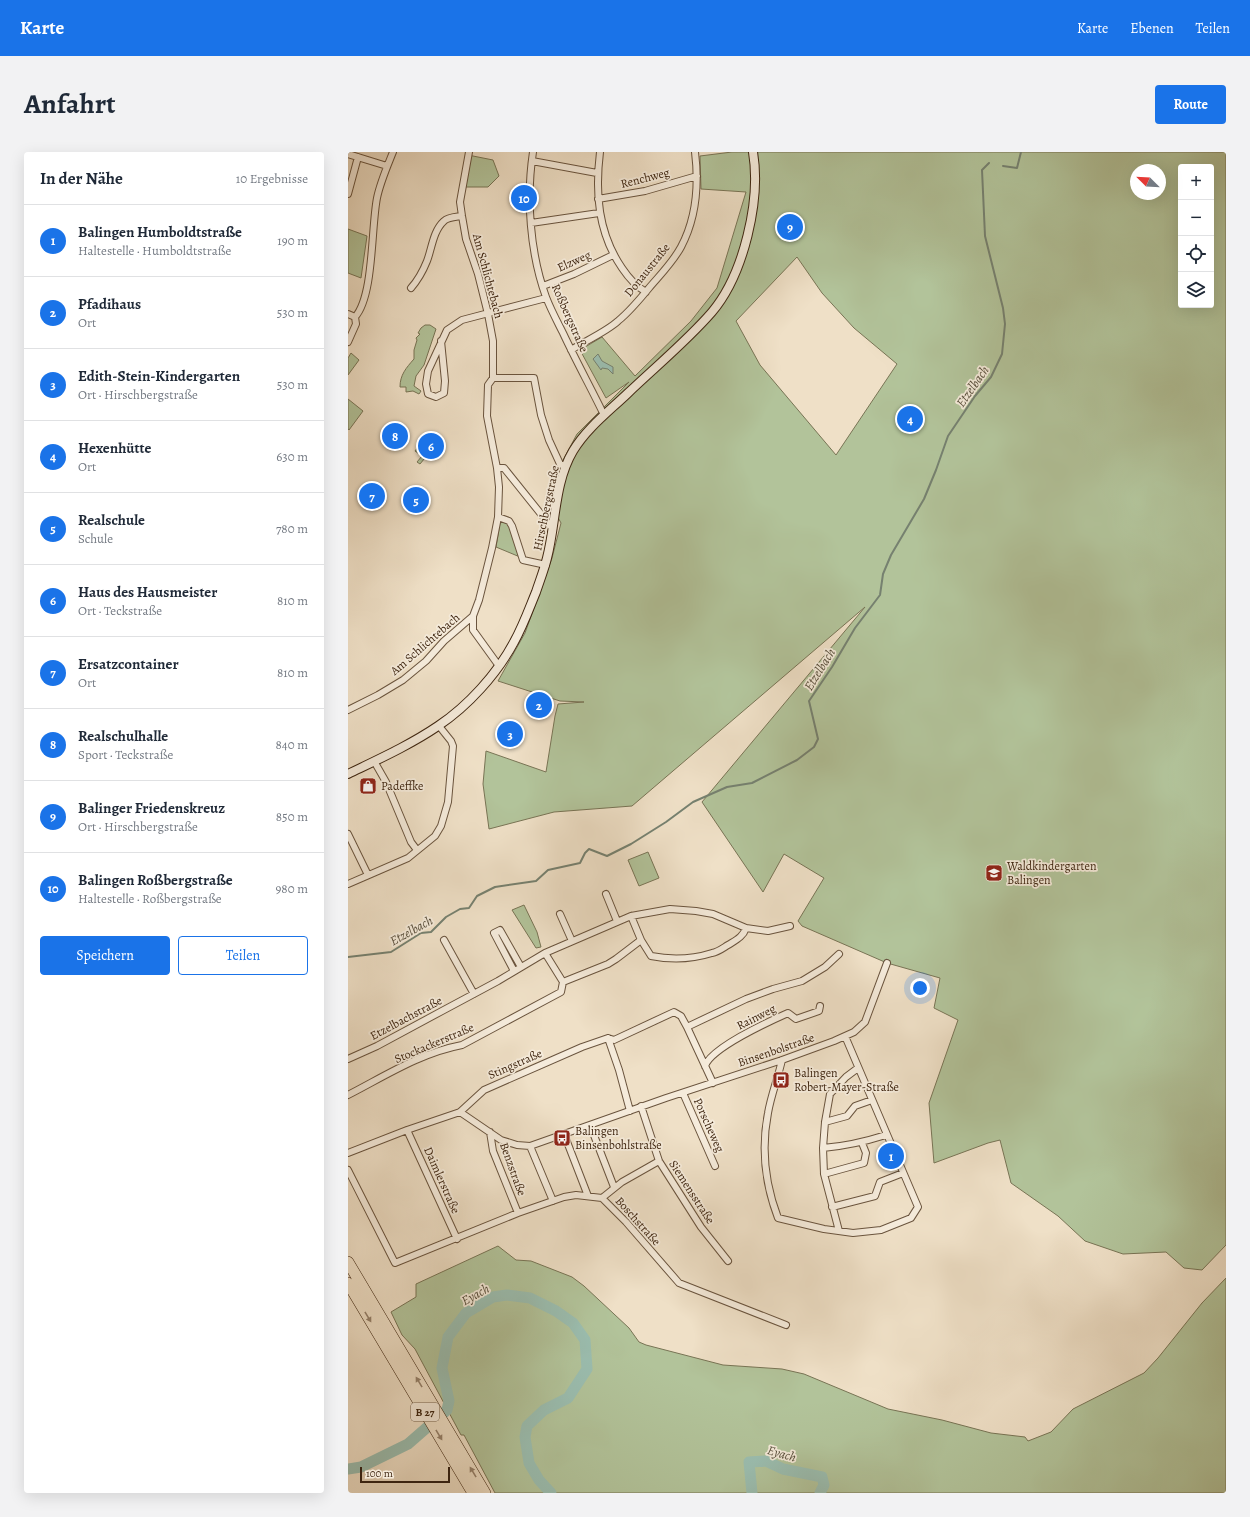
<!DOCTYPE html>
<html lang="de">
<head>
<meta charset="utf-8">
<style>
	:root { --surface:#fff; --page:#f2f2f3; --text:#1f2937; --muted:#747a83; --line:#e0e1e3; --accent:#1a73e8 }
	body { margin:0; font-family:Alegreya,serif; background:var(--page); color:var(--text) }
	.controls { position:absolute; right:12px; top:12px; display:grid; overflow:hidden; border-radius:4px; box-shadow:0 4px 16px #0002 }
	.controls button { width:36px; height:36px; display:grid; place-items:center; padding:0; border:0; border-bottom:1px solid var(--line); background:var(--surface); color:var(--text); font:20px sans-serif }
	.compass { position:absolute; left:782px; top:12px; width:36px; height:36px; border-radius:50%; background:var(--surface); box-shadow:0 4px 16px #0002; rotate:294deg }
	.scale { position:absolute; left:12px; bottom:10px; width:90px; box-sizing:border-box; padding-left:4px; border:2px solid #3e2510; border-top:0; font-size:11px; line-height:14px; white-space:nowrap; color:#3e2510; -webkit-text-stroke:3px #f5ebdb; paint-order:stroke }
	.you { position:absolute; left:572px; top:836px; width:14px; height:14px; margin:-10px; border:3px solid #fff; border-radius:50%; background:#1a73e8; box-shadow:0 0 0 6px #1a73e833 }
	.badge { display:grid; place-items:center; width:26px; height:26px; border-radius:50%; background:var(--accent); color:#fff; font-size:13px; font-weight:700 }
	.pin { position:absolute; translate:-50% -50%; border:2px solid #fff; box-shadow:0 1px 4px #0006 }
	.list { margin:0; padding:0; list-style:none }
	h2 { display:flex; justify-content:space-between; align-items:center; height:52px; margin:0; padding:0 16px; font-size:17px }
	h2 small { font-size:13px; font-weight:400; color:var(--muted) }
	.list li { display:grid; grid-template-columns:26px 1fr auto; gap:12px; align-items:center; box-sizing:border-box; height:72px; padding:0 16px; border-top:1px solid var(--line) }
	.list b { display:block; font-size:15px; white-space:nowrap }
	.list p { margin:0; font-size:13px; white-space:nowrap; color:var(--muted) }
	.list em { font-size:13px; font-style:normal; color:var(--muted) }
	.actions { display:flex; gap:8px; padding:12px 16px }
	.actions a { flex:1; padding:9px 0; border:1px solid var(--accent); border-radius:4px; text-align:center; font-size:14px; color:var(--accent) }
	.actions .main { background:var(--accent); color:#fff }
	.icon { flex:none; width:22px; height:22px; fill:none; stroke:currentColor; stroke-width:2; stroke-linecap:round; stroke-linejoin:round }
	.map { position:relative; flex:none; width:878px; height:1341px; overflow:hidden; border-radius:4px }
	header { display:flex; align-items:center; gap:24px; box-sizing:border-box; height:56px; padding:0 20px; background:var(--accent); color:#fff }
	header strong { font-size:19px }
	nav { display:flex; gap:22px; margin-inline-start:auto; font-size:14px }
	.intro { display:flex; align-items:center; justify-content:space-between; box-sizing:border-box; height:96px; padding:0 24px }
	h1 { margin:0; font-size:28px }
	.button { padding:10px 18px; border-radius:4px; background:var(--accent); color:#fff; font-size:14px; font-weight:700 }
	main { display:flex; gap:24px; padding:0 24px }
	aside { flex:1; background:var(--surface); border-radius:4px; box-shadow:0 4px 16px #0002 }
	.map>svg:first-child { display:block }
	.green { fill:#b2c39a; stroke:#787455; fill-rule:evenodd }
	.water { fill:#9bbeb0; stroke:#768170 }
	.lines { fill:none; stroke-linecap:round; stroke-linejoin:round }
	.stream { stroke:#768170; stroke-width:2 }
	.river { stroke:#9bbeb0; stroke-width:11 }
	.street-casing { stroke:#6a543e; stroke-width:8 }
	.secondary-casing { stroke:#3e2510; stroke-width:10 }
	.highway-casing { stroke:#3e2510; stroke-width:12 }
	.street { stroke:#f5ebdb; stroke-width:6 }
	.secondary { stroke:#f5ebdb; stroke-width:8 }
	.highway { stroke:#efe0c7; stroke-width:11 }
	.oneway { fill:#96826c }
	.labels { text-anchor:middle; stroke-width:3.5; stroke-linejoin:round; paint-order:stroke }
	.shield { fill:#f5ebdb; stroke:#75604d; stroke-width:1 }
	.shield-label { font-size:11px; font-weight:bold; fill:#3e2510 }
	.street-label { font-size:12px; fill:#3e2510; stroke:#f5ebdb }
	.poi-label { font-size:12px; fill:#3e2510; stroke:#f5ebdb; text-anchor:start }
	.water-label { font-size:13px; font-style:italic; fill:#554b38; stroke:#f5ebdb }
</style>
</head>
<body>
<header>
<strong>Karte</strong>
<nav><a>Karte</a><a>Ebenen</a><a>Teilen</a></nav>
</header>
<div class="intro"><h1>Anfahrt</h1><a class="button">Route</a></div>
<main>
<aside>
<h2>In der Nähe<small>10 Ergebnisse</small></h2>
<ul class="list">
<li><span class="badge">1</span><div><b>Balingen Humboldtstraße</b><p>Haltestelle · Humboldtstraße</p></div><em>190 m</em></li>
<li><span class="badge">2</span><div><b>Pfadihaus</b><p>Ort</p></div><em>530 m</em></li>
<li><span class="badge">3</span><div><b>Edith-Stein-Kindergarten</b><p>Ort · Hirschbergstraße</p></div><em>530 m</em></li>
<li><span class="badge">4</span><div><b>Hexenhütte</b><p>Ort</p></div><em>630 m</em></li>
<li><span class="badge">5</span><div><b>Realschule</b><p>Schule</p></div><em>780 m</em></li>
<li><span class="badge">6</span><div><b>Haus des Hausmeister</b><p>Ort · Teckstraße</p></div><em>810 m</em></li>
<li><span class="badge">7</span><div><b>Ersatzcontainer</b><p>Ort</p></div><em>810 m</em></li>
<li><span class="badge">8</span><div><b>Realschulhalle</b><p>Sport · Teckstraße</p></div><em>840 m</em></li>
<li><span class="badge">9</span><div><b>Balinger Friedenskreuz</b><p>Ort · Hirschbergstraße</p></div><em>850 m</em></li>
<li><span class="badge">10</span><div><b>Balingen Roßbergstraße</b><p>Haltestelle · Roßbergstraße</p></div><em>980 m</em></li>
</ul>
<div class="actions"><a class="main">Speichern</a><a>Teilen</a></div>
</aside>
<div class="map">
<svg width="878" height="1341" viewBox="0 0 878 1341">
	<rect width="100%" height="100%" fill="#efe0c7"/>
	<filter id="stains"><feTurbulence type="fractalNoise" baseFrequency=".005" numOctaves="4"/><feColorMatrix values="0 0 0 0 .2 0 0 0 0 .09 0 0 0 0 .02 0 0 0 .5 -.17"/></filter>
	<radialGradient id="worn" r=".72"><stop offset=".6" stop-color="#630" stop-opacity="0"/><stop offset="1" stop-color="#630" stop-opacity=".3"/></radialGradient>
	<path class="green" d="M384,0H878V1093L854,1118L836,1116L818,1100L775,1102L737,1089L710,1064L663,1031L652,988L640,991L586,1011L581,951L610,868L586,856L592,826L539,811L454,774L450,769L476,726L436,702L415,740L354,650L517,455L284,654L206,660L141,677L135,632L138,599L198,620L207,564L210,552L236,550L212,549L150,529L177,481L204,406L213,371L206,358L215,308L229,282L281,230L258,246L232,198L254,185L287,224L343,169L369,136L398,40L353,37L352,4ZM833,15H863V153H833ZM788,18H812V42H788ZM449,105L474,141L506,176L549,212L488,303L412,213L388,169Z
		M120,3L145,8L151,24L140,35H116Z
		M0,77L19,84L13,126L0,121Z
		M77,173H82L88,177L76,213L68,224L66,234L73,239L71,242L65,239L58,240V235H52C52,223 58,216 66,207V198L69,188L68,186L72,182L70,181L73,176Z
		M3,201L11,208L0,223V206Z
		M0,247L15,259L1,278L0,277Z
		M76,287L78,289L73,296L81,301L72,312L69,310L74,304L67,299Z
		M156,369L160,371L172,405L148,395L152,371Z
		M300,700L311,726L291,734L280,708Z
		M176,753L189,780L193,795L188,796L164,758Z
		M150,1094L168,1108L183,1109L224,1125L236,1134L281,1176L291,1190L298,1193L375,1213L434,1217L456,1222L540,1257L594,1268L643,1281L677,1285L680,1289L703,1280L725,1257L796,1221L810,1206L854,1151L878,1126V1341H147L116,1283H113L67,1197L54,1183L43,1160L68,1145V1132Z"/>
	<path class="water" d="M250,202L254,209L265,215V222L260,217L254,216L253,218L245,207Z"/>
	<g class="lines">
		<path class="stream" d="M655,14L669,16L673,0
			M0,805L43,800L73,781L83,780L98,765L112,757L121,756L129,744L147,735L188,729L200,718L232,711L237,701L241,697L259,704L283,692L318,670L345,650L379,635L404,631L449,608L466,595L470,587L461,549L484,515L507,476L532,443L535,422L543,403L576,347L588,318L600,284L627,244L643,225L654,202L657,172L655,156L637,84L634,18L641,11"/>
		<path class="river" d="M0,1317L13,1315L60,1292L99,1258L101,1249L94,1216L100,1185L118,1161L145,1145L159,1143L182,1146L208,1159L225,1171L237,1188L239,1217L220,1246L196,1258L179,1274L177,1285L181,1311L191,1328L203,1341
			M404,1341L401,1310L418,1309L435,1317L474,1325L476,1333L472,1341"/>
		<g class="street-casing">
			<path id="street" d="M185,0C178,46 182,101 198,145C203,158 209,169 215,181C228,209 243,236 256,263
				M252,0C247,41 250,81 274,116C280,125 289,135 298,140
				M0,2L39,14
				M184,9L249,21
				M0,42L10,5
				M250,47L297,39L349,24
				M183,71L251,61
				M195,134L226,122L265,103
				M63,136C70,128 75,119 79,109C84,96 85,79 96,69C100,65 108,65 114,64
				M0,162L7,165
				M7,165C26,144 23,76 29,46C32,31 39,15 45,0
				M93,189L97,229L96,241L88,245L80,242L78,232L80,219L99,178L114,168L198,146
				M0,190L8,172L7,165
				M223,198C237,189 258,180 270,169C281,160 292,147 301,136C312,123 325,110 333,95C349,65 351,33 347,0
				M145,226H186L193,263L201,288L212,312L218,315
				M149,316H156L205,377
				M150,365L161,369L164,374L175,408L198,413
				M125,464V478L151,514
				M0,558L30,543L55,528L78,509L96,489L125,464L131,448L144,396L150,365L151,335L149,316L139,264L140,233L145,226V189L140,162L130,122L118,87L114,64L112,50L121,0
				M26,609L38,630L63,690L69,698
				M0,682L20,723
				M0,732L60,706L87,684L93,674L100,650L105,594L103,589L91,574
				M258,742L269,769
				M212,762L224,789
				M283,764L293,788
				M398,776L420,779L442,774
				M96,788L126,842
				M166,819L146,781L152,778L173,815
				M339,875L365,931
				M260,886L271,918L282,959
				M0,907L29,894L94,859L150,829L197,801L283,764L322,757L348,759L365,762L398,776C395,785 388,788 380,793C375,796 370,800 364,801C345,807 323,808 303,804L293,788L268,807L260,812L215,830L197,801
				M434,908C430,926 423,943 420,961C413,997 417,1032 430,1066L476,1077L505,1081L533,1078L563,1066L570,1055L497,884
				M357,914C363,896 422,869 440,861L448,867L471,859L472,854
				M335,941L367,1014
				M0,943C37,924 72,901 114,893L213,840L215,830
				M293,954L311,1009L353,1075L380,1109
				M112,960L153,988L169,993L182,994L318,946L434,908L486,889L506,880L517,870L539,811
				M477,970L499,964L507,954L524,948
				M242,973L266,1035
				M59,978L109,1087
				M142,980L145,999L170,1061
				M216,982L240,1044
				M182,994L205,1049
				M475,996C499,994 516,990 538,983
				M0,1001L59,978L112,960L136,938L234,895L260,886L266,888L326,860L333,864L339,875L398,847L425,837L454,829L477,815L491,802
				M0,1018L47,1111L170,1061L216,1045L228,1043L254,1046L278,1070L331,1131L438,1173
				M476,1022L516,1011L518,1001L514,991
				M254,1046L274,1030L311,1009
				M484,1055L527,1044L532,1030L555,1021
				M491,1079L476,1022L475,996L477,970L482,942L498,925L510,916"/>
		</g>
		<g class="secondary-casing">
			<path id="secondary" d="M0,622C31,607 62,593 90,574C120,554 149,522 166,490C175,474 181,457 188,440C192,428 196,418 199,406C208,372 206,331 225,299C238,277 260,260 279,242C306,216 339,189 364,160C396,122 413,48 405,0"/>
		</g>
		<g class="highway-casing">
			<path id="highway" d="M0,1110L137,1341
				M0,1131L125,1341"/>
		</g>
		<use href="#street" class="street"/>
		<use href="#secondary" class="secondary"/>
		<use href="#highway" class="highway"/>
	</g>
	<defs><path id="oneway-solid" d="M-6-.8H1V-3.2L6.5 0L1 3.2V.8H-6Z"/></defs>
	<g class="oneway">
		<use href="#oneway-solid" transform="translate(20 1165) rotate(59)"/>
		<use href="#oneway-solid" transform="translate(71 1230) rotate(-121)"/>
		<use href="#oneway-solid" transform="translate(91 1283) rotate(59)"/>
		<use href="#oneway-solid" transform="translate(125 1320) rotate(-121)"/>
	</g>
	<defs>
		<g id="shop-square" transform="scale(0.9)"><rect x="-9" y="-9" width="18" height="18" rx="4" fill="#8f2418" stroke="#f5ebdb"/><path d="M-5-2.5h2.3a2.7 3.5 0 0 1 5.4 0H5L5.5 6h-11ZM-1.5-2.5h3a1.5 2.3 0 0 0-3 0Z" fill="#fff"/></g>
		<g id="school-square" transform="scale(0.9)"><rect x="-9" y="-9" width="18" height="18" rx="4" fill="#8f2418" stroke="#f5ebdb"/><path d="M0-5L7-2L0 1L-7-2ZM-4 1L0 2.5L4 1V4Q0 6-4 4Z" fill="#fff"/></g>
		<g id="bus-square" transform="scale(0.9)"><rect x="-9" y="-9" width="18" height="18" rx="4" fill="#8f2418" stroke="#f5ebdb"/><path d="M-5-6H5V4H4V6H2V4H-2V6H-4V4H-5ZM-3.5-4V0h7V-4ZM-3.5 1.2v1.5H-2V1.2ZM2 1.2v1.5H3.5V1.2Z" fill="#fff"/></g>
	</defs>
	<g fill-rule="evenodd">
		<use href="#shop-square" x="20" y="634"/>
		<use href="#school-square" x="646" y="721"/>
		<use href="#bus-square" x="433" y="928"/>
		<use href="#bus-square" x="214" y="986"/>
	</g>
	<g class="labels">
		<rect class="shield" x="63" y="1251" width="28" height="18" rx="3"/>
		<g class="shield-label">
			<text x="77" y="1264">B 27</text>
		</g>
		<g class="street-label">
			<text transform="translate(297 26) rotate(-14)" y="4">Renchweg</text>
			<text transform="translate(226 109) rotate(-24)" y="4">Elzweg</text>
			<text transform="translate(299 118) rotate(-51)" y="4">Donaustraße</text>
			<text transform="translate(140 124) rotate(75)" y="4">Am Schlichtebach</text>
			<text transform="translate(222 166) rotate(66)" y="4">Roßbergstraße</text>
			<text transform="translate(198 356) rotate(-78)" y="4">Hirschbergstraße</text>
			<text transform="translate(77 492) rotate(-41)" y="4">Am Schlichtebach</text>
			<text transform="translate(408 865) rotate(-27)" y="4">Rainweg</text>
			<text transform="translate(58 866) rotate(-28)" y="4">Etzelbachstraße</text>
			<text transform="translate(86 891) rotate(-23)" y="4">Stockackerstraße</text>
			<text transform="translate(428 898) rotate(-19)" y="4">Binsenbolstraße</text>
			<text transform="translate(167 912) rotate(-24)" y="4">Stingstraße</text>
			<text transform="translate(361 973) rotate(66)" y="4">Porscheweg</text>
			<text transform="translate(165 1017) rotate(70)" y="4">Benzstraße</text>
			<text transform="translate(94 1028) rotate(66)" y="4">Daimlerstraße</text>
			<text transform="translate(344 1040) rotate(57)" y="4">Siemensstraße</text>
			<text transform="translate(290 1069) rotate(48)" y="4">Boschstraße</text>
		</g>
		<g class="poi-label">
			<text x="33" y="638">Padeffke</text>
			<text x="659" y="718">Waldkindergarten<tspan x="659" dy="14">Balingen</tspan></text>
			<text x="446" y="925">Balingen<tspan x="446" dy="14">Robert-Mayer-Straße</tspan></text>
			<text x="227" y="983">Balingen<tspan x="227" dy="14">Binsenbohlstraße</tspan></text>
		</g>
		<g class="water-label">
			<text transform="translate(624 234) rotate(-55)" y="5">Etzelbach</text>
			<text transform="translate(471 517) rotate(-58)" y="5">Etzelbach</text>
			<text transform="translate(63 778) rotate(-29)" y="5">Etzelbach</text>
			<text transform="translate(127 1142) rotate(-29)" y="5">Eyach</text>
			<text transform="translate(434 1301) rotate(16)" y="5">Eyach</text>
		</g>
	</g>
	<rect width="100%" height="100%" filter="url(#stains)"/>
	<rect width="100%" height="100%" fill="url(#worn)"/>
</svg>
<div class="controls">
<button>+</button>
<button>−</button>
<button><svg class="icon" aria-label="locate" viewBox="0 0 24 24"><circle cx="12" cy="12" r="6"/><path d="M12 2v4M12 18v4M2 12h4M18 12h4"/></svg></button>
<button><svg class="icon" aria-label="layers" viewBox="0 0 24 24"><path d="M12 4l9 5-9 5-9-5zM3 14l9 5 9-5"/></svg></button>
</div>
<svg class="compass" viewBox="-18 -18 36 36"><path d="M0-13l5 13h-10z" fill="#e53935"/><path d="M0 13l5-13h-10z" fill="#747a83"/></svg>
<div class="scale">100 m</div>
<div class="you"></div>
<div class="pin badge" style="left:543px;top:1004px">1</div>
<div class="pin badge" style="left:191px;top:553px">2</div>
<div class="pin badge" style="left:162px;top:582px">3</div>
<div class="pin badge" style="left:562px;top:267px">4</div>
<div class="pin badge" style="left:68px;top:348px">5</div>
<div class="pin badge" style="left:83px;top:294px">6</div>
<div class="pin badge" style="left:24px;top:344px">7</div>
<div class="pin badge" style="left:47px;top:284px">8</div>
<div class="pin badge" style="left:442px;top:75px">9</div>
<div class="pin badge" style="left:176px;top:46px">10</div>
</div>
</main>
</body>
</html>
